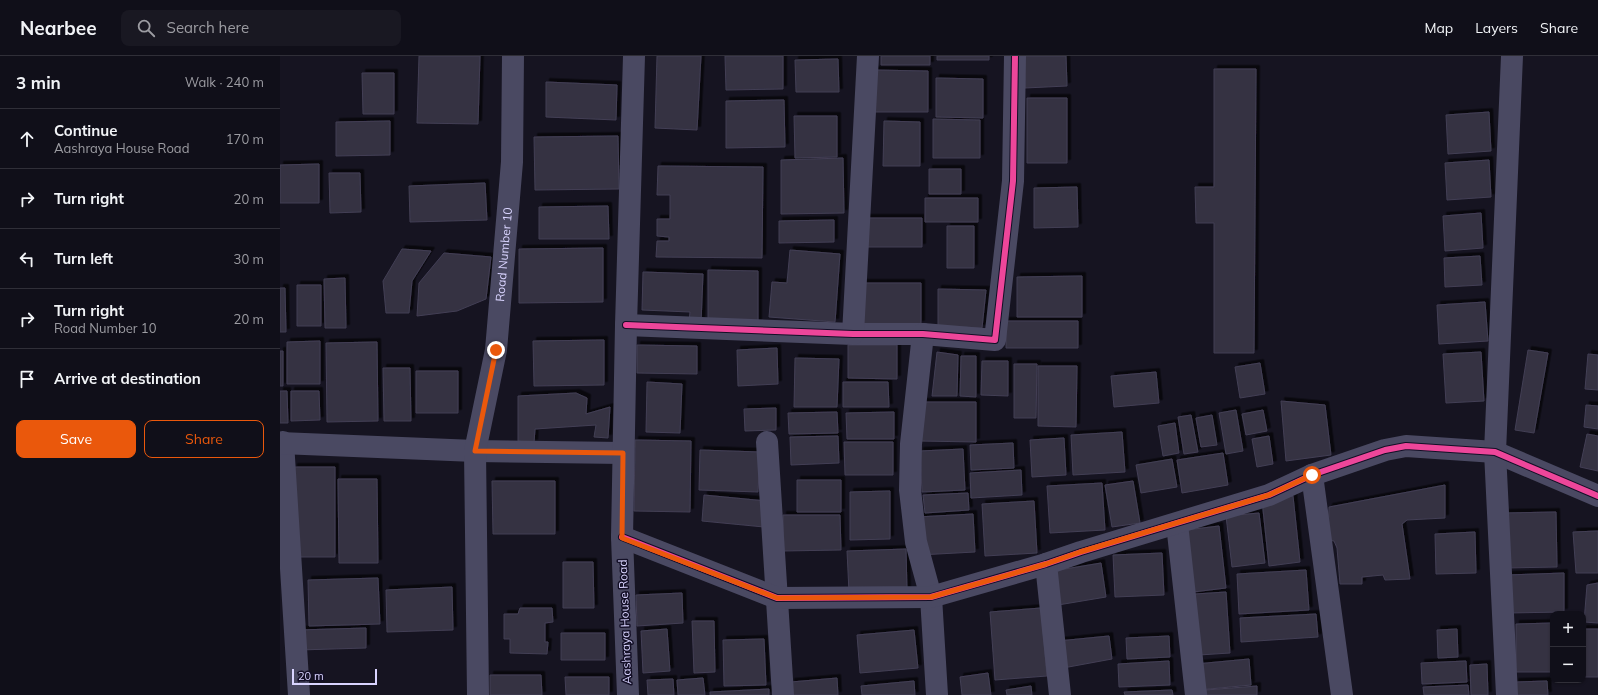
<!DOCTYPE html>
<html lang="en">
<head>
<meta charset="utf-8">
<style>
	:root { --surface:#100f19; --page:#191822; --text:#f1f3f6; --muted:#9c9ca2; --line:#302f38; --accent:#ea580c }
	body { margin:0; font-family:Mulish,sans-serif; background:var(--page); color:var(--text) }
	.controls { position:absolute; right:12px; bottom:12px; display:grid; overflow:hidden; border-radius:8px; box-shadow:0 1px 3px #0004 }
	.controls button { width:36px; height:36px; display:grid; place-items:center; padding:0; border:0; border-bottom:1px solid var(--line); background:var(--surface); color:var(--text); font:20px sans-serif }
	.scale { position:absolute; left:12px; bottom:10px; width:85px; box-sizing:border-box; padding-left:4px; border:2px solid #d9d4ff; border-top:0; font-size:11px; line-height:14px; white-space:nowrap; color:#d9d4ff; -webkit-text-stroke:3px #130f26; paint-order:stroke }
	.stop { position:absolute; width:12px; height:12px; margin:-9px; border:3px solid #ea580c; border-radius:50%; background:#fff }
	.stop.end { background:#ea580c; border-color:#fff; box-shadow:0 1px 4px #0008 }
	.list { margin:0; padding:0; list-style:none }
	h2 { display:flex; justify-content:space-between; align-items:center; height:52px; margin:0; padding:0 16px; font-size:17px }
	h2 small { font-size:13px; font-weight:400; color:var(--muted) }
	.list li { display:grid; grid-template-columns:26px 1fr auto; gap:12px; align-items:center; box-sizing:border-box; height:60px; padding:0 16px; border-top:1px solid var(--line) }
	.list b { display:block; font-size:15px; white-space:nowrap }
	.list p { margin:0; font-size:13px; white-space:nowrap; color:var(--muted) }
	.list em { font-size:13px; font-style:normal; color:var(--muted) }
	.actions { display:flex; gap:8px; padding:12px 16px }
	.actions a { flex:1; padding:9px 0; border:1px solid var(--accent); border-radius:8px; text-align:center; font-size:14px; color:var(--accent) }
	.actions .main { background:var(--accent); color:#fff }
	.icon { flex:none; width:22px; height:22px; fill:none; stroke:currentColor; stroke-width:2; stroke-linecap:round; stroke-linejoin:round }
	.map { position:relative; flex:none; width:1318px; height:639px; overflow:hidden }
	header { display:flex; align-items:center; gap:24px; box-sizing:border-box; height:56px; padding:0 20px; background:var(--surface); border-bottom:1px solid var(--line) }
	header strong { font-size:19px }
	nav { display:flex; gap:22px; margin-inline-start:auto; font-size:14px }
	.search { width:280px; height:36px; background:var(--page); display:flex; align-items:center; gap:10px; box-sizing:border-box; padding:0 14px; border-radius:8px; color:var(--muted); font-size:15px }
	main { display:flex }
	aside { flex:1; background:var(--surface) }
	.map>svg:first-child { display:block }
	.building { fill:#343243; stroke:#433f54; filter:url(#shadow) }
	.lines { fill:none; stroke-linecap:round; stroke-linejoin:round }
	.minor { stroke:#4a4962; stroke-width:22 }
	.cycleway-casing { stroke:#130f26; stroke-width:8 }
	.cycleway { stroke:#ed469a; stroke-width:6 }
	.route { stroke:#ea580c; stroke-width:5 }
	.labels { text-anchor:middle; stroke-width:3; stroke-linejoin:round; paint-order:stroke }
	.street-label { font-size:12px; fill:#d9d4ff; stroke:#130f26 }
</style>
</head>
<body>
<header>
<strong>Nearbee</strong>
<div class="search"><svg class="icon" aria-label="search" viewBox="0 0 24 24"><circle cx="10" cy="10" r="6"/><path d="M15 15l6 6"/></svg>Search here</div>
<nav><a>Map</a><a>Layers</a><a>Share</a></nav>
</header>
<main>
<aside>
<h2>3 min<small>Walk · 240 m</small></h2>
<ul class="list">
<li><svg class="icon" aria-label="ahead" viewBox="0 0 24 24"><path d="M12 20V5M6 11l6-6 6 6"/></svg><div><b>Continue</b><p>Aashraya House Road</p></div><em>170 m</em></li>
<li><svg class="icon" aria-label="right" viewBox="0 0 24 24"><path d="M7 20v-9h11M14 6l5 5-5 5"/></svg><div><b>Turn right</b></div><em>20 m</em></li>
<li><svg class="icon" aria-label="left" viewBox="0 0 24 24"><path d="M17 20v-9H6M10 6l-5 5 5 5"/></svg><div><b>Turn left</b></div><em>30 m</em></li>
<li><svg class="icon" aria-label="right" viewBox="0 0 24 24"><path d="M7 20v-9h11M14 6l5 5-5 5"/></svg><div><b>Turn right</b><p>Road Number 10</p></div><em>20 m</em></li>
<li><svg class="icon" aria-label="arrive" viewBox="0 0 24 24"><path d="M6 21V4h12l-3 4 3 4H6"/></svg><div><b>Arrive at destination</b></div></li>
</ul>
<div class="actions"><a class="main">Save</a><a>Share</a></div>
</aside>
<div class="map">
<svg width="1318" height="639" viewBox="0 0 1318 639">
	<defs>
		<filter id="shadow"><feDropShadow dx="3.5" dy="-3.5" stdDeviation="0" flood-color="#0009"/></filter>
	</defs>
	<rect width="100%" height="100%" fill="#161421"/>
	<path class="building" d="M139,0H200L198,68L137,67Z
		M377,0H421L417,74L375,72Z
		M445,0H503V33L446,34Z
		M601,0H650V9H601Z
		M657,0H709V4H657Z
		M744,0H786L787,30L745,32Z
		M558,3L559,36H516L515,4Z
		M934,13H976L974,297H934V167H916L915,131H934Z
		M593,14L648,15V56H593Z
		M82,17H114V58H83Z
		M656,22L703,23V62L656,61Z
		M266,26L337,29L336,64L266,61Z
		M747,42H787V107H747Z
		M504,44L505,91L446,92V45Z
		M1209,56L1211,95L1168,98L1166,59Z
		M514,60H557V101L515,102Z
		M653,63L700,64V102H653Z
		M110,65V99L56,100V66Z
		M604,65L640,66V110H603Z
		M338,80L339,133L255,134L254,81Z
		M563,102L564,157L501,158V104Z
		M1209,104L1211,141L1167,144L1165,107Z
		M39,108V147H0V109Z
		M378,110L483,111L482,202L376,201L377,185H389V181L377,180V163H390V139H377Z
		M649,113H681V138H649Z
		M49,117H80L81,156L50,157Z
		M205,127L207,164L130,166L129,130Z
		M797,131L798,171L754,172V132Z
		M645,142H698V166H645Z
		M328,150L329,183H259V151Z
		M1201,157L1203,192L1165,195L1163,160Z
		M585,162H642V191H585Z
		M554,164V186L499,187V165Z
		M667,170H694V212H667Z
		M323,192V246L239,247V193Z
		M122,193L151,195L132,225L129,257H106L103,225Z
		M510,194L560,198L555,266L489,261L492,226L507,227Z
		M164,197L211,201L206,243L177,255L137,260L139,227Z
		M1200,200L1202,229L1165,231L1164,202Z
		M428,214L478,215V268L428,267Z
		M363,216L423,218L421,267L409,266L410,256L362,254Z
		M802,220V261H737V221Z
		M65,222L66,272H45L44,223Z
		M581,227H641V268H581Z
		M17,229H41V270H17Z
		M0,232H5L6,276H0Z
		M658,233L706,234L702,272L658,270Z
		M1205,246L1208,285L1159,288L1157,249Z
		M726,265H798V292H726Z
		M324,284V329L254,330L253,285Z
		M40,285V328H7V286Z
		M97,286L98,365L47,366L46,287Z
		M357,289L417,290V318L357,317Z
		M568,289H617V323L568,322Z
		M497,292L498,328L458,330L457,294Z
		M1248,294L1268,297L1254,377L1235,374Z
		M0,295H3V330H0Z
		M657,296L678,299L677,340H652Z
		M1201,296L1204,345L1166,347L1163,298Z
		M1308,298L1318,299V334L1305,333Z
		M681,300H696V341L680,340Z
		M515,302L559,303L557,351H514Z
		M702,305H728V340L701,339Z
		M980,307L985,338L960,342L955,311Z
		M734,308H757L756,362H734Z
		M758,310H797L796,371L758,370Z
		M103,312H130L131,365H104Z
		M136,315H178V357H136Z
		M876,316L879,347L834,351L831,320Z
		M367,326L402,328L400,377L366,376Z
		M563,326H608L609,351H563Z
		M0,335H7L8,367H0Z
		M11,335H39L40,364L11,365Z
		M296,337L307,342L306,358L330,351L328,382L314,381L316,369L255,373L254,387L238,385V340Z
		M1001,345L1045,349L1051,399L1006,405Z
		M639,346H696V386L639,385Z
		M1306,349L1318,350V373L1304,371Z
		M496,352V374L465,375L464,353Z
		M956,354L963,395L946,398L939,357Z
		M983,354L987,375L966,379L962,358Z
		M557,356L558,377L509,378L508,357Z
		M614,356V383H567L566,357Z
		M911,359L918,396L904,398L898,361Z
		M932,359L937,389L921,391L916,362Z
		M895,367L899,397L883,400L878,370Z
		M842,376L845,416L793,419L791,379Z
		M1307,378L1318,380V415L1300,411Z
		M558,380L559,407L511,409L510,381Z
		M989,380L993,408L977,411L972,383Z
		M784,382L786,419L752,421L750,384Z
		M355,384L411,385L410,456L354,455Z
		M564,386H613V419H565Z
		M733,387L734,412L691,414L690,389Z
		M683,393L685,434L642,436L640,395Z
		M420,394L480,396L478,436L419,434Z
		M943,397L948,429L902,437L897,404Z
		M892,403L897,431L861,437L856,409Z
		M14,411H55V501H14Z
		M741,414L742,439L691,442L690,417Z
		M58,423H97L98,507H59Z
		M517,424H561V456H517Z
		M212,425H275V478H213Z
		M853,425L860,467L832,471L825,429Z
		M822,427L825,474L770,477L767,430Z
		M1165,429V462L1127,464L1122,468L1130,523L1105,524L1103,519L1082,521V528H1060L1057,492L1054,485L1048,484L1049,451Z
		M610,435V483L570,484V436Z
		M688,437L689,454L645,457L643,439Z
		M424,439L486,445L484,471L422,465Z
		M1013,440L1020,506L989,510L982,444Z
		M754,445L757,497L705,500L702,448Z
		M1276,456L1277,511L1226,512L1225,457Z
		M979,457L985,507L952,511L946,460Z
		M693,458L695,496L639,499L637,461Z
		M503,459H560L561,494L503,495Z
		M939,470L946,532L913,536L906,474Z
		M1318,475V517H1296L1293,476Z
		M1195,476L1196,517L1156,518L1155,478Z
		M626,493L627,535L569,536L567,495Z
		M882,497L884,539L835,541L833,499Z
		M283,506H313L314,552H283Z
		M821,507L826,541L778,549L773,515Z
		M1026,514L1029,554L959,558L957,518Z
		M1284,517V556L1228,557L1227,519Z
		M98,522L100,568L29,570L28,524Z
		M1318,527V567L1304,566L1307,529Z
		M172,531L173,574L107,576L106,534Z
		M946,536L950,597L919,599L915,538Z
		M402,537L403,567L357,570L356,539Z
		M240,552H272L273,566L265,567V586H268L267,598L230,597V583H224V558H238Z
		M761,552L767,620L715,624L710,556Z
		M1036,558L1038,581L961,586L960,562Z
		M412,565H434L435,616L414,617Z
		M1273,567V616H1236V568Z
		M86,572V592L19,594L18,574Z
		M387,573L390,615L363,617L361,575Z
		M1177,573L1178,601L1158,602L1157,574Z
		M1303,573H1318V621H1304Z
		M634,574L638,612L580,617L577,579Z
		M281,577H325V604H281Z
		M829,580L832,603L783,612L778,585Z
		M889,580L890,601L847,603L846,582Z
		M484,583L486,629L444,630L443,584Z
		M969,603L971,629L919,634L916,608Z
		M889,605L890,629L839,631L838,608Z
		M1186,605L1187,626L1142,628L1141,607Z
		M1207,608L1208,639H1191L1190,609Z
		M708,617L711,639H682L680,621Z
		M210,619H261L262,639H210Z
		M285,621H329V639H286Z
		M423,622L425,639H398L397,624Z
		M557,622L558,639H512L511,626Z
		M393,623L394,639H368L367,624Z
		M634,625L635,639H582L581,630Z
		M1267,625L1268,639H1236L1235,626Z
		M1188,629L1189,639H1144L1143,631Z
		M751,630L752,639H727L726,634Z
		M977,630V639H927L926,634Z
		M489,633V639H430V636Z
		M892,634L893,639H845L844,636Z"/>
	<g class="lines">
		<g class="minor">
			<path d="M346,269L573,278H643L715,284L733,125L735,0"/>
			<path d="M573,278L588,0"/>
			<path d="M643,278L631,388L630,434L636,486L651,541L657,639"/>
			<path d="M3,386L19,639"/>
			<path d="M487,386L503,639"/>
			<path d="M0,387L195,395L343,397"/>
			<path d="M1032,419L1062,639"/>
			<path d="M897,468L916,639"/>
			<path d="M342,481L497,542L651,541L766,508L801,496L989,439L1032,419L1105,394L1126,390L1215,396L1318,440"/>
			<path d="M766,508L780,639"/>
			<path id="s1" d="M198,639L195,395L216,294L232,106L233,0"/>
			<path d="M348,639L342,481L346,269L354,0"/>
			<path d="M1227,639L1215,396L1232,0"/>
		</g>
		<g class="cycleway-casing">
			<path id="cycleway" d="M346,269L573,278H643L715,284L733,125L735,0
				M342,481L497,542L651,541L766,508L801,496L989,439L1032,419L1105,394L1126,390L1215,396L1318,440"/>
		</g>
		<use href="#cycleway" class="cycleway"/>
	</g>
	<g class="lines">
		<path class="route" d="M216,294L195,395L343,397L342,482L497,542L651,541L766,508L800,496L989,439L1032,419"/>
	</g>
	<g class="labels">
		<g class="street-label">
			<text dy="4" stroke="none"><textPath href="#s1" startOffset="443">Road Number 10</textPath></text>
			<text transform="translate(345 566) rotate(-92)" y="4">Aashraya House Road</text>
		</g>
	</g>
</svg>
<div class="controls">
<button>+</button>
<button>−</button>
</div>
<div class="scale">20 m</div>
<div class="stop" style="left:1032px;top:419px"></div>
<div class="stop end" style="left:216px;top:294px"></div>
</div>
</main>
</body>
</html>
